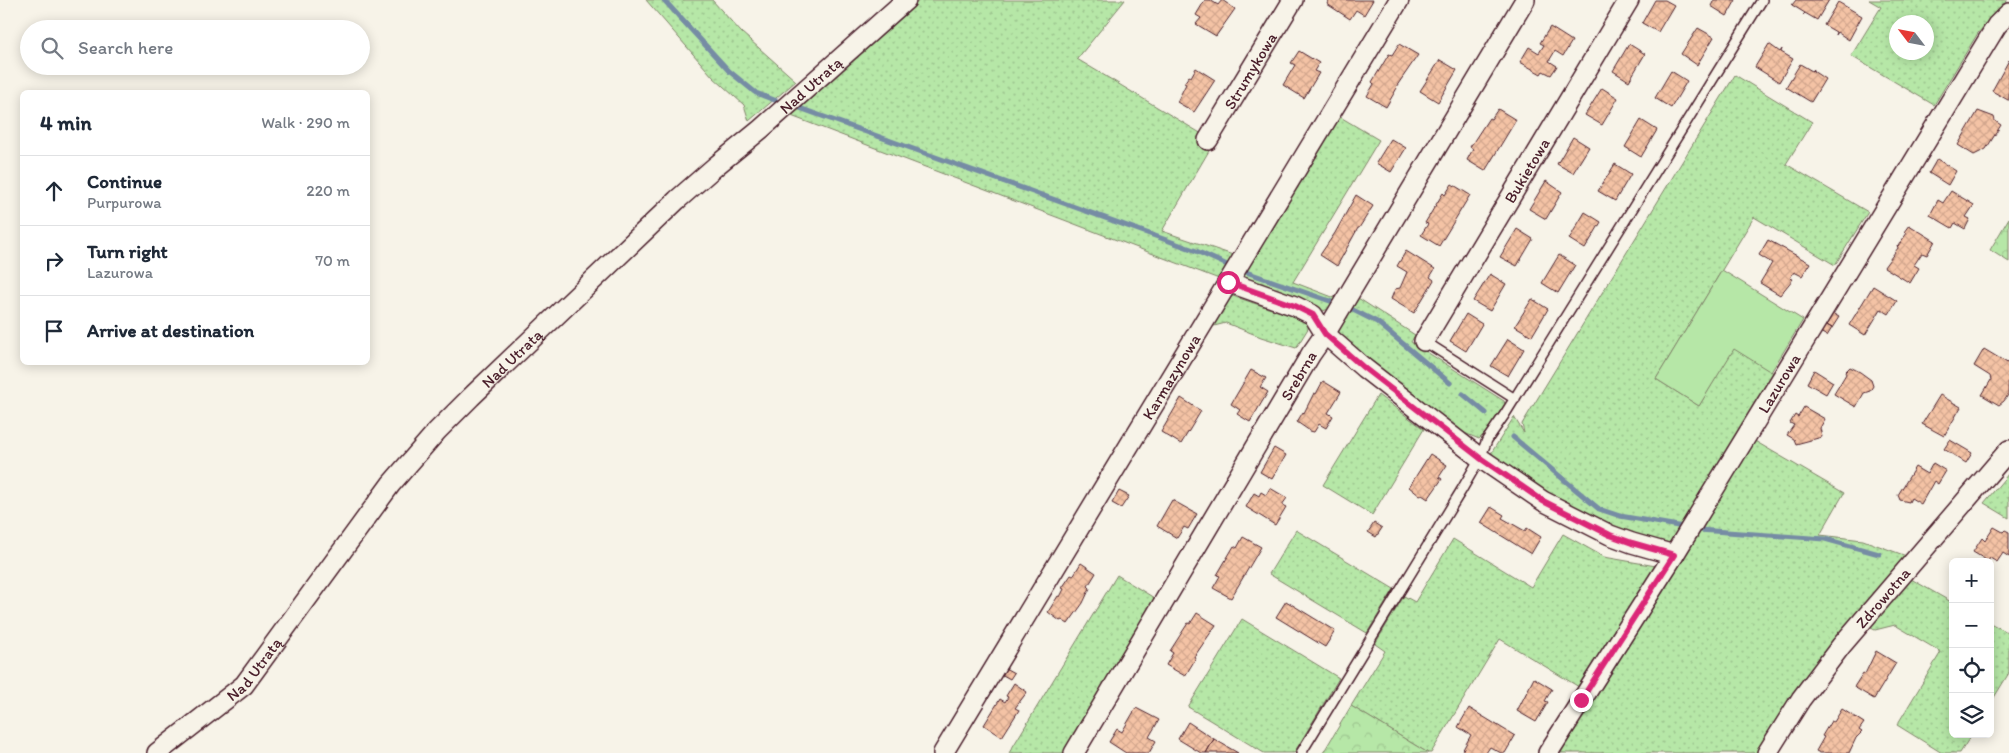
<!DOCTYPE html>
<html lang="en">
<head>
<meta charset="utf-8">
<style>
	:root { --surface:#fff; --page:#f2f2f3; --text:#1f2937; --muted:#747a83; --line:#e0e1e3 }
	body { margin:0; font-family:Itim,sans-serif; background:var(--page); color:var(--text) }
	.controls { position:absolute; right:15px; bottom:15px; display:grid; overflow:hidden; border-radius:8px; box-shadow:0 2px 12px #0003 }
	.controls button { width:45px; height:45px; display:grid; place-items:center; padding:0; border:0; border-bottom:1px solid var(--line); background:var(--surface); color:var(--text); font:25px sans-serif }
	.compass { position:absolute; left:1889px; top:15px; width:45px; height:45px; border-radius:50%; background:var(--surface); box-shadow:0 2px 12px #0003; rotate:302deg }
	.stop { position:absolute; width:15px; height:15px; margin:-11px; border:4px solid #db2777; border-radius:50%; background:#fff }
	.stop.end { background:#db2777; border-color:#fff; box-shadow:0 1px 5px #0008 }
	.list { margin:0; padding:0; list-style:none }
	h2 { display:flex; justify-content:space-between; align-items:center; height:65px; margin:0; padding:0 20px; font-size:21px }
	h2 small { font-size:16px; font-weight:400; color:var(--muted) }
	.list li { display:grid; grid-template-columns:32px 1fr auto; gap:15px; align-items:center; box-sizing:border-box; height:70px; padding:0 20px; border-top:1px solid var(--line) }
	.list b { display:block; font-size:19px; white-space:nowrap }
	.list p { margin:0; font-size:16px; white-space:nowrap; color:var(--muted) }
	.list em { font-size:16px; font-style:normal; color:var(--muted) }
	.icon { flex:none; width:28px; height:28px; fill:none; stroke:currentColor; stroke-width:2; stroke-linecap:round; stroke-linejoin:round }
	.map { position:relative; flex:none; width:2009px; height:753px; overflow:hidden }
	.search { position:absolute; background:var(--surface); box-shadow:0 2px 12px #0003; left:20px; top:20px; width:350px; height:55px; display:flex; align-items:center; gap:12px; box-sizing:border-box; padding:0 18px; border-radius:28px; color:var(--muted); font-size:19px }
	.panel { position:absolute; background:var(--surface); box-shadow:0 2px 12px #0003; left:20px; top:90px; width:350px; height:275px; border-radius:8px }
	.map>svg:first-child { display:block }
	.grass { fill:url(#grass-dots); stroke:#808369; fill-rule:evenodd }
	.forest { fill:url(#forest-crowns); stroke:#808369 }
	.green { fill:#b6e7a7; stroke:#808369 }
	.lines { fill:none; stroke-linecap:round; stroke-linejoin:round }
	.stream { stroke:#768ca4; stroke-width:5 }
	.building { fill:url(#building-cross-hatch); stroke:#4a1f2b }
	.lane-casing { stroke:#4a1f2b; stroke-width:12 }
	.street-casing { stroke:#4a1f2b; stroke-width:22 }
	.lane { stroke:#f7f3e8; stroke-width:9 }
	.street { stroke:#f7f3e8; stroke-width:19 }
	.route { stroke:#db2777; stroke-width:6 }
	.labels { text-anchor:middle; stroke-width:5; stroke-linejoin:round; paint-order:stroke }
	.street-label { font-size:16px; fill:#4a1f2b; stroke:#f7f3e8 }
</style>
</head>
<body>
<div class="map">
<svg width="2009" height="753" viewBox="0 0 2009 753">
	<defs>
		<pattern id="grass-dots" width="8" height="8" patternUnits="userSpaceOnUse" patternTransform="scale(1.25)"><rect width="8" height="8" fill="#b6e7a7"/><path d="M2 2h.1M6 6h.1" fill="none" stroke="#9ec690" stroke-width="1.8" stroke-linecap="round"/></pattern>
		<pattern id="forest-crowns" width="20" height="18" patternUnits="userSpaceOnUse" patternTransform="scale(1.25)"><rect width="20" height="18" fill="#b6e7a7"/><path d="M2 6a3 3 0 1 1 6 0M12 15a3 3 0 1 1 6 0" fill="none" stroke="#9ec690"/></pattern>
		<pattern id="building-cross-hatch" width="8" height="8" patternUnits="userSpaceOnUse" patternTransform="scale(1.25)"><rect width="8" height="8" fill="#f4c3a5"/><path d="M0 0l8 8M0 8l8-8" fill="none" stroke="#d3a78e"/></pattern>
	</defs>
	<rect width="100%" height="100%" fill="#f7f3e8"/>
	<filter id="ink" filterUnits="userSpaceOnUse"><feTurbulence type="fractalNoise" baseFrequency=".02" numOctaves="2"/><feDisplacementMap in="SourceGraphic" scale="10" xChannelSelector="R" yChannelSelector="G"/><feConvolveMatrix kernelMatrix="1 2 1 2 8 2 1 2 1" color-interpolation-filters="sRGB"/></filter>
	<g filter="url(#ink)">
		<path class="grass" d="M646,0H712L741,32L796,81L749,121L744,105L713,77Z
			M920,0H1125L1077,59L1202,134L1213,144L1162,231L1233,255L1219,279L786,114Z
			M1869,0H2008L1978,33L1934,105L1851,56L1881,7ZM1896,22H1926V52H1896Z
			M1735,75L1812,122L1786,164L1868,212L1835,265L1754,217L1656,379L1699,406L1734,348L1774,373L1670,543L1614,530L1551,496L1490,455L1514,417L1524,433L1522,424Z
			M1337,115L1379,140L1293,282L1335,298L1329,309L1316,313L1243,283L1241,276Z
			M1233,296L1304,320L1309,327L1296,348L1261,337L1226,323L1210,327L1225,300Z
			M1358,298L1415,335L1411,342L1504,401L1505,404L1487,431L1479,439L1462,432L1341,339L1335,329L1350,303Z
			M1378,395L1424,429L1372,515L1323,485Z
			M1753,440L1844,493L1820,535L1863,540L1909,557L1821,659L1758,753H1558Z
			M2009,473V518L1984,503Z
			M1296,530L1394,589L1367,633L1269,574Z
			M1563,534L1604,557L1656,566L1579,687L1500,639L1431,753H1428L1351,706L1385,651L1375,644L1404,596L1415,602L1453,539L1531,587Z
			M1117,575L1159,601L1068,753H1009Z
			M1911,579L1953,603V734H1972L1960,753H1942L1897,725L1941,652L1895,625L1875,630L1869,627Z
			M1242,619L1339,678L1294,753H1264L1188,707Z
			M1990,623L2009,633V673L1990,704Z"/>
		<path class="forest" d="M2009,218V262L1990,250Z
			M1351,706L1428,753H1323Z"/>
		<path class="green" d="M1722,270L1803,320L1771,372L1734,349L1699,406L1656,379Z"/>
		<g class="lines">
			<path class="stream" d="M664,0L729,71L756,93L777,101
				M794,106L1194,250L1225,264
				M1246,272L1330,301
				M1349,308L1377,322L1450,383
				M1463,394L1486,413
				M1513,437L1599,509L1620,516L1684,527
				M1699,530L1825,539L1879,554"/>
		</g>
		<path class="building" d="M1205,0H1210L1218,5L1222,0L1235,9L1216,36L1196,24L1201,18L1196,15Z
			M1329,0H1373L1364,15L1356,10L1350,19L1327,4Z
			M1655,0H1665L1674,5L1658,32L1642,23Z
			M1714,0H1736L1727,16L1711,6Z
			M1796,0H1829L1817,20L1805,13L1803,15L1805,13L1792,5Z
			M1838,2L1862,16L1849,40L1837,32L1835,35L1836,32L1824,25Z
			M1550,27L1572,41L1563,56L1555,51L1549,61L1557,66L1551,75L1543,71L1541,74L1520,62L1529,47L1539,53L1544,45L1540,43Z
			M1698,28L1714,37L1697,65L1681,54Z
			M1399,44L1418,55L1396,87L1397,88L1386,107L1367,96L1374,84L1372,82L1389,54L1392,55Z
			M1629,44L1645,54L1629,81L1613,71Z
			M1769,44L1780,52L1782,49L1781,52L1793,59L1779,82L1755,67Z
			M1299,51L1319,63L1314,71L1319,73L1304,98L1283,85L1295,65L1291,63Z
			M1440,60L1457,70L1438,102L1420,91Z
			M2009,60V100H2008L1992,91Z
			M1800,64L1812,71L1814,69L1813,71L1825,79L1811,102L1786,87Z
			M1196,68L1215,80L1194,112L1177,102L1186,84L1184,83L1189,76L1191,77Z
			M1671,71L1687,81L1671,108L1655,98Z
			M1602,88L1618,98L1602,125L1585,115Z
			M1498,109L1516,120L1485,171L1467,160L1473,149L1470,147L1489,118L1491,119Z
			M1978,111L1994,117L1995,121L2001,125L1986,149L1974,155L1958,145Z
			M1641,120L1657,130L1641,157L1625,147Z
			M1573,137L1589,147L1573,173L1557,164Z
			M1391,139L1406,148L1391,172L1376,163Z
			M1937,159L1956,171L1948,185L1929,173Z
			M1615,164L1631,174L1615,201L1598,191Z
			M1546,181L1562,192L1546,219L1529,209Z
			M1452,184L1470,195L1439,246L1421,235L1428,224L1425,223L1443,193L1445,195Z
			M1951,191L1974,205L1966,217L1970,219L1965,229L1955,223L1952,228L1930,215L1938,200L1943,203Z
			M1356,195L1373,206L1359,228H1358L1337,266L1320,255L1335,233Z
			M1585,212L1601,222L1585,249L1569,239Z
			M1909,225L1935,241L1927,255L1922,253L1914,265L1919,268L1910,283L1884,267L1898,248L1897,245L1898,246L1907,233L1904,232Z
			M1517,229L1533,239L1517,266L1500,257Z
			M1768,240L1810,263L1802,276L1794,272L1790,278L1793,279L1780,295L1760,283L1772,263L1759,255Z
			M1406,251L1435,269L1430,277L1434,280L1414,313L1391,299L1395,289L1400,288L1407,272L1397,266Z
			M1559,255L1575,265L1558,293L1542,283Z
			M1490,274L1506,284L1490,311L1473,301Z
			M1873,286L1897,301L1889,314L1881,309L1865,335L1849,325Z
			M1532,299L1548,309L1532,336L1515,326Z
			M1832,313L1839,317L1832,328L1825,324Z
			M1466,314L1482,324L1466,351L1450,341Z
			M1825,324L1832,328L1827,336L1820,332Z
			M1508,339L1524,349L1508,376L1491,366Z
			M1984,349L2009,364L2008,395L2004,401L1999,405L1982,395L1991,380L1990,376L1974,366Z
			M1850,367L1860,372L1871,380L1873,386L1870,391L1864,393L1856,407L1834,394L1846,374L1845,372Z
			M1251,370L1266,378L1260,387L1268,392L1250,422L1237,414L1240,410L1231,404Z
			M1814,370L1833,382L1826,394L1807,383Z
			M1323,381L1341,392L1328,413L1333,416L1326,428L1319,424L1314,432L1310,431L1297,422L1303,412L1304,413L1314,393L1316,394Z
			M1940,395L1961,407L1944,436L1922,424Z
			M1181,398L1201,411L1181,444L1161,432Z
			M1804,407L1825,419L1820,428L1822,437L1796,444L1794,439L1787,435L1794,425L1790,423L1795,415L1798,417Z
			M1950,440L1972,453L1966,463L1944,449Z
			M1274,448L1286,455L1272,479L1260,472Z
			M1430,454L1447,465L1439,477L1442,479L1428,499L1422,495L1420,496L1409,487Z
			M1933,463L1946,471L1938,484L1934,481L1921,504L1911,498L1909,502L1900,500L1898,495L1915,467L1927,474Z
			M1270,488L1287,498L1282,505L1286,507L1275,525L1246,507L1254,493L1259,496L1261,492L1266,495Z
			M1119,491L1129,496L1121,508L1112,503Z
			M1172,500L1197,514L1188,529L1184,527L1177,538L1157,526Z
			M1491,507L1504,515L1502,518L1525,531L1527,528L1541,537L1531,554L1481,523Z
			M1374,523L1382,528L1376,537L1368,532Z
			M1994,527L2003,532L2005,530L2009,532V557L2003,553L1997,562L1990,558L1988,561L1973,552L1982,538L1985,541Z
			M1243,537L1261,547L1231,598L1213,588L1220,576L1217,575L1234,546L1237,548Z
			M1081,563L1096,573L1088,586L1090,588L1083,603L1068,624L1062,620L1060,621L1048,612L1058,596L1060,597L1064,589L1062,588L1071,575L1073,576Z
			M1286,601L1335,631L1325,647L1276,617Z
			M1197,613L1216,625L1194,657L1196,658L1185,676L1166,665L1173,653L1170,651L1188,623L1190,624Z
			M1876,651L1896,663L1874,699L1854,687L1863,673L1865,674Z
			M1005,668L1014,673L1010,679L1001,674Z
			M1534,678L1552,689L1545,701L1548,702L1536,722L1517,711Z
			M1014,683L1027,692L1015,708L1019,710L1002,737L984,725L1000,699L1005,702L1008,697L1006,696Z
			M1136,708L1159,720L1149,737L1156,741L1149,753H1126L1109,742L1117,729L1122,732Z
			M1469,708L1515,736L1505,753H1501L1490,747L1486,753H1461L1471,735L1458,727Z
			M1842,709L1864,723L1859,730L1862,732L1856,738L1849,753H1820L1816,751L1824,737L1822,736L1831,721L1834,722Z
			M1188,722L1214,739L1206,753H1201L1178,739Z
			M1214,739L1238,753H1206Z"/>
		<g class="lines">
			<g class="lane-casing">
				<path id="lane" d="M1424,341L1515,399
					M1301,753L1461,491L1480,458L1487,440L1505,414L1762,0"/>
			</g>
			<g class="street-casing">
				<g id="street">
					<path id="s1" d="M1208,140L1293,0"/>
					<path d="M1228,282L1295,306L1313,315L1325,334L1364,368L1480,458L1543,501L1610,535L1632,543L1674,555"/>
					<path id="s2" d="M1424,341L1629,0"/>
					<path id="s3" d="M157,753L244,685L391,484L437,431L471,397L677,200L717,165L761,129L906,0"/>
					<path id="s4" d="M943,753L1399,0"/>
					<path id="s5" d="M1074,753L1311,354L1325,334L1525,0"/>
					<path id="s6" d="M1548,753L1674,555L1997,25L2009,13"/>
					<path id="s7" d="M1767,753L1801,699L1841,646L2009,450"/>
				</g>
			</g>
			<use href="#lane" class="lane"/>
			<use href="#street" class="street"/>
		</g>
	</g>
	<g class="lines" filter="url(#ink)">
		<path class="route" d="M1228,282L1295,306L1313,315L1325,334L1364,368L1480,458L1543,501L1610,535L1632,543L1674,555L1581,700"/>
	</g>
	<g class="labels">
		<g class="street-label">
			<text dy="6" stroke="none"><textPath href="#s1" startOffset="81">Strumykowa</textPath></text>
			<text dy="6" stroke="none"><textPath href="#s3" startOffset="939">Nad Utratą</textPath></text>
			<text dy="6" stroke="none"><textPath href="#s2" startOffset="199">Bukietowa</textPath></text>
			<text dy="6" stroke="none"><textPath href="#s3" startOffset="534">Nad Utratą</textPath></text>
			<text dy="6" stroke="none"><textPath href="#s4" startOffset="440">Karmazynowa</textPath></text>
			<text dy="6" stroke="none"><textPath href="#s5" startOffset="439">Srebrna</textPath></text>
			<text dy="6" stroke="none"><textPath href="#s6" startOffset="436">Lazurowa</textPath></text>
			<text dy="6" stroke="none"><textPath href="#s7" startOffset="194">Zdrowotna</textPath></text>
			<text dy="6" stroke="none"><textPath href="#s3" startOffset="129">Nad Utratą</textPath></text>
		</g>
	</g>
</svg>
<div class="controls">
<button>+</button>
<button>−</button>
<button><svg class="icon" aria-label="locate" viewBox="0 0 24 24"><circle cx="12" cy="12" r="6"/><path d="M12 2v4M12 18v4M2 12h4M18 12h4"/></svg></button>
<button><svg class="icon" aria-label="layers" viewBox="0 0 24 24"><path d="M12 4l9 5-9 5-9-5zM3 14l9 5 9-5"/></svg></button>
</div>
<svg class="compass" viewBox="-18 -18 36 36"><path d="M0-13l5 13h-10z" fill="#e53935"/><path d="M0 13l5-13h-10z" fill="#747a83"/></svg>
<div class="stop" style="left:1228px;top:282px"></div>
<div class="stop end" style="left:1581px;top:700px"></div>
<div class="search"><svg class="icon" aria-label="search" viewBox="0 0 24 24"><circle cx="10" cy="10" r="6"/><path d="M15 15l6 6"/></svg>Search here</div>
<section class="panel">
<h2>4 min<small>Walk · 290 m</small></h2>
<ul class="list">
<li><svg class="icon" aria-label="ahead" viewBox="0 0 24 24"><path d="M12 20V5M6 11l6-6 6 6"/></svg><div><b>Continue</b><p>Purpurowa</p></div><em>220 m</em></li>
<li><svg class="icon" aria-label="right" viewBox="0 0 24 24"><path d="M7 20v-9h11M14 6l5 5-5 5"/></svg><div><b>Turn right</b><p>Lazurowa</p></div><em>70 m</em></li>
<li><svg class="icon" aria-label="arrive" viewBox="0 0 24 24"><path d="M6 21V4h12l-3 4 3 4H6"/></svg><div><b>Arrive at destination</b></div></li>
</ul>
</section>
</div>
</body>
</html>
